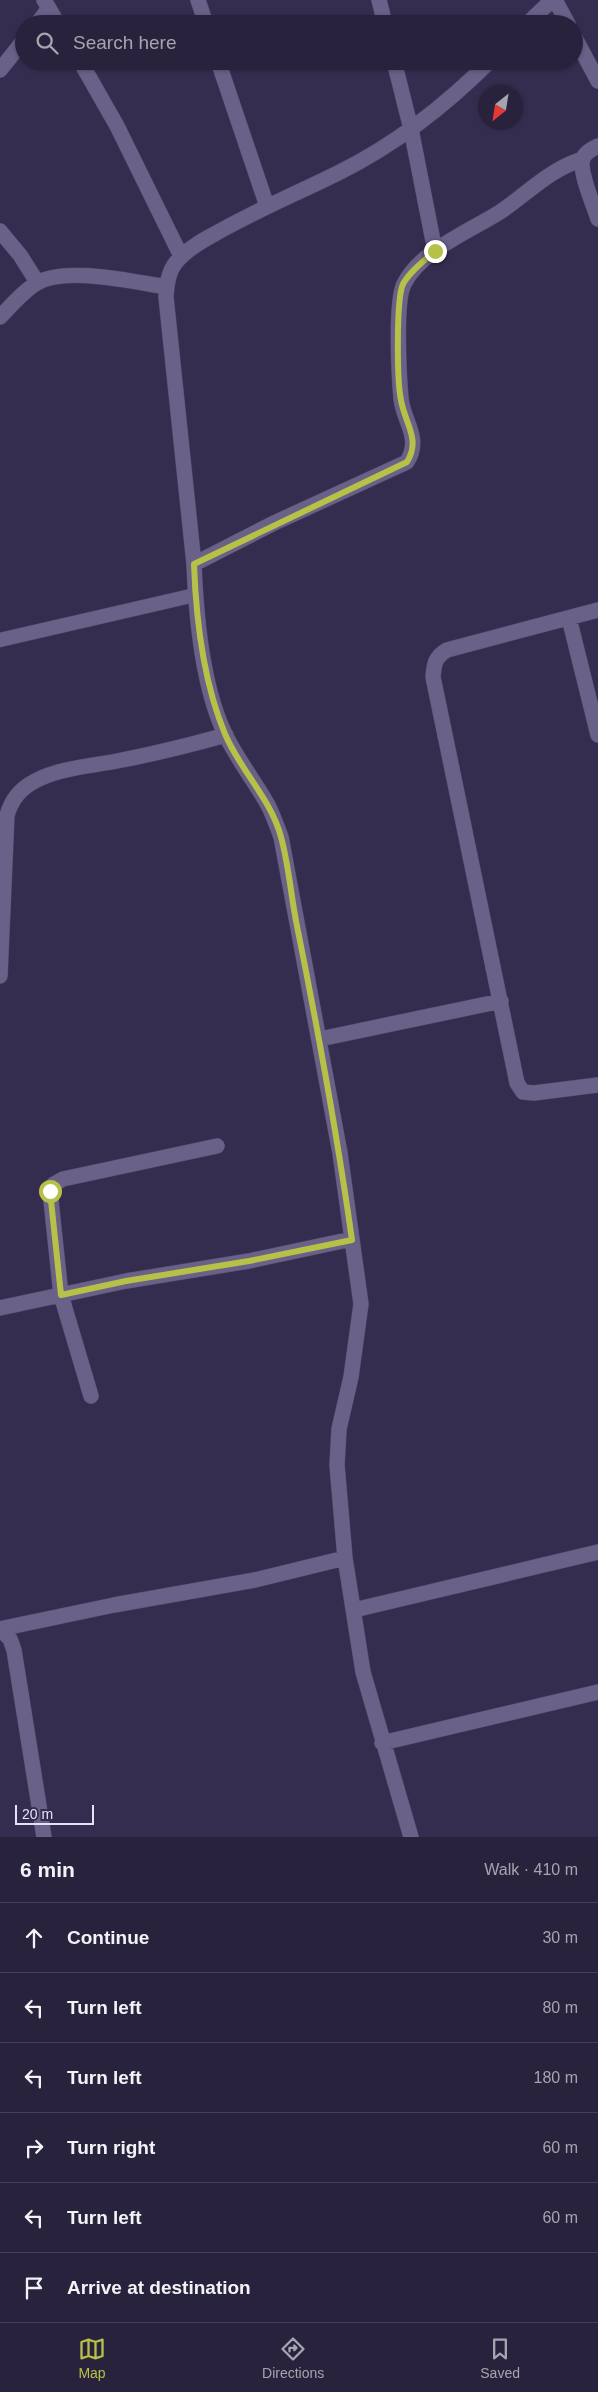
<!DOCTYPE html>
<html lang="en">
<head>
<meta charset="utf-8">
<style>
	:root { --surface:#28223c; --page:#302a43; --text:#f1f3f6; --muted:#a5a4af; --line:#443f56; --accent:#b7c148 }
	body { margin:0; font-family:Arial,sans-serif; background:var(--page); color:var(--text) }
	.compass { position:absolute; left:478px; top:85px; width:45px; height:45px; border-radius:50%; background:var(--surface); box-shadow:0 1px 4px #0004; rotate:210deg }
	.scale { position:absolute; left:15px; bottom:12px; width:79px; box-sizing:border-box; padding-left:5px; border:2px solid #e5e2f8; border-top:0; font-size:14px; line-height:18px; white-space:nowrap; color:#e5e2f8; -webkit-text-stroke:4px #352d50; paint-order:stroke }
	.stop { position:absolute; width:15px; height:15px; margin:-11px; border:4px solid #b7c148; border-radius:50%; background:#fff }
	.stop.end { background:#b7c148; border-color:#fff; box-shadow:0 1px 5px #0008 }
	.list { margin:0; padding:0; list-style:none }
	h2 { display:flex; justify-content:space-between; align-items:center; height:65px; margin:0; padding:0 20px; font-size:21px }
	h2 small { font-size:16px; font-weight:400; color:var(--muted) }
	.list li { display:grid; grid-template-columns:32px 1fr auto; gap:15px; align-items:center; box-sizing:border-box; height:70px; padding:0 20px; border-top:1px solid var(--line) }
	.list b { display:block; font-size:19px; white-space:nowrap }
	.list em { font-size:16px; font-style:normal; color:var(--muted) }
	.icon { flex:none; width:28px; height:28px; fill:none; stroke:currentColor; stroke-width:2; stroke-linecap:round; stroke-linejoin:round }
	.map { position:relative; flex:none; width:598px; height:1837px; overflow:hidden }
	.search { position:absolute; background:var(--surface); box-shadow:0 1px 4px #0004; left:15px; right:15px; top:15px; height:55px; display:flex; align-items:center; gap:12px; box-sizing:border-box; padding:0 18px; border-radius:28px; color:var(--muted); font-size:19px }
	.sheet { height:485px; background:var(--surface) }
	nav { display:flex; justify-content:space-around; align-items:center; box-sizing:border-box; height:70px; border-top:1px solid var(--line); background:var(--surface); font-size:14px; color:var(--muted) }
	nav a { display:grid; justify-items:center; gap:2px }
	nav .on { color:var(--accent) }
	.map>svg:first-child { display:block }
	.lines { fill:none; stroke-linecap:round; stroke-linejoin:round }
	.service-casing { stroke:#514a68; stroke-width:15 }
	.minor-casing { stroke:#514a68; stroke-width:16 }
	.service { stroke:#696188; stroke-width:14 }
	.minor { stroke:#696188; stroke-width:15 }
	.route { stroke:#b7c148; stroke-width:6 }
</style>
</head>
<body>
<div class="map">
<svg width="598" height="1837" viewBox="0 0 598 1837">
	<rect width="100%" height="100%" fill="#352d50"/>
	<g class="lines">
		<g class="service-casing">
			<path id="service" d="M0,640L195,595"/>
		</g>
		<g class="minor-casing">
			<path id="minor" d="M44,0L58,24
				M198,0L206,24
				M379,0L385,24
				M555,0L568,24
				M37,24L49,8
				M527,24L552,0
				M574,36L598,81
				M80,61L117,126L181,256
				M218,61L267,206
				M394,61L411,129L435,251
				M0,70L24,40
				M598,146C592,149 586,152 583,158C578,170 594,206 598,219
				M0,231L20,255L37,282
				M0,317C11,306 23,291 37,283C66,266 134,282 167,287
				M194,564L274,523L407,462C422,437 403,422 401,398C399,376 395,301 404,284C420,251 470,231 500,212C528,193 550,169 583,159
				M598,610L447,650C435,657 434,664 433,677L517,1083L523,1092L534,1093L598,1085
				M569,618L598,735
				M0,976L7,815C12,799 20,789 35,781C59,768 91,766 117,761C154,754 190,745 226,735
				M320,1039L501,1001
				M0,1308L126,1281L249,1261L352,1239
				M91,1396L61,1295L50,1191L54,1184L63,1179L217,1146
				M354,1610L598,1552
				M0,1629L114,1605L255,1580L345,1558
				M0,1629L10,1639L14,1650L44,1837
				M382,1743L598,1692
				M411,1837L363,1672L345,1558L337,1465L339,1429L351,1377L361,1304L340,1153L281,837C277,826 273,815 268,805C255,782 238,760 226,736C203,690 196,615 194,564L166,297C167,281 169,267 182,256C193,245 207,238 220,231C259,209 300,192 340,172C396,144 446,105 490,61"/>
		</g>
		<use href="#service" class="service"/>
		<use href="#minor" class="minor"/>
	</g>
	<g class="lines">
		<path class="route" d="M50,1191L61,1295L126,1281L249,1261L352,1240C337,1134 318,1030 297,926C291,897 289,866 281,837C271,799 240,770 225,734C203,681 196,620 194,564L407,462C421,439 405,424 401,400C397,382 396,299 403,284C410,271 424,261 435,251"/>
	</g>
</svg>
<svg class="compass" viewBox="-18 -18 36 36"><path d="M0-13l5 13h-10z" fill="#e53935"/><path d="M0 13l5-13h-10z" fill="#a5a4af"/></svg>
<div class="scale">20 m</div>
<div class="stop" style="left:50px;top:1191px"></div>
<div class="stop end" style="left:435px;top:251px"></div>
<div class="search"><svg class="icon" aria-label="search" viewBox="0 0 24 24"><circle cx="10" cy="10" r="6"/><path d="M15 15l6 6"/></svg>Search here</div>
</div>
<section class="sheet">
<h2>6 min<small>Walk · 410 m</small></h2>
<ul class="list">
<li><svg class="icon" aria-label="ahead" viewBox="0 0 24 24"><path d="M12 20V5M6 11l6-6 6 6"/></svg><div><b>Continue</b></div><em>30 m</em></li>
<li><svg class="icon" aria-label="left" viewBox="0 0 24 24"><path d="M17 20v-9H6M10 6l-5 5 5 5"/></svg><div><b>Turn left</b></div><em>80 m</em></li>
<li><svg class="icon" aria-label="left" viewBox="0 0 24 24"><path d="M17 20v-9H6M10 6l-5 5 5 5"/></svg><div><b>Turn left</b></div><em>180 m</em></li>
<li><svg class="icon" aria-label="right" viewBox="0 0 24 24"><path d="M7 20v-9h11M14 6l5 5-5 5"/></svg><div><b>Turn right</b></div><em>60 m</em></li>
<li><svg class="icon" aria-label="left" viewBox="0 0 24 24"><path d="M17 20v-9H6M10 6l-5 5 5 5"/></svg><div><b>Turn left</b></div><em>60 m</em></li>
<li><svg class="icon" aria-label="arrive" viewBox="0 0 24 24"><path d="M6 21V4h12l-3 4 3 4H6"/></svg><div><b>Arrive at destination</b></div></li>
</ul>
</section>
<nav>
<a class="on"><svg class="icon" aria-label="map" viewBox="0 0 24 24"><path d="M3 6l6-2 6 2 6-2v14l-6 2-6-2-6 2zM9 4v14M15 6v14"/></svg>Map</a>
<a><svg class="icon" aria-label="directions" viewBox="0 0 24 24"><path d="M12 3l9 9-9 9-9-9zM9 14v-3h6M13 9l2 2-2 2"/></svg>Directions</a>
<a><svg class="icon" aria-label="saved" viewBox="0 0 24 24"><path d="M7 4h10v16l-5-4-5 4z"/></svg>Saved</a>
</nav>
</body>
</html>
